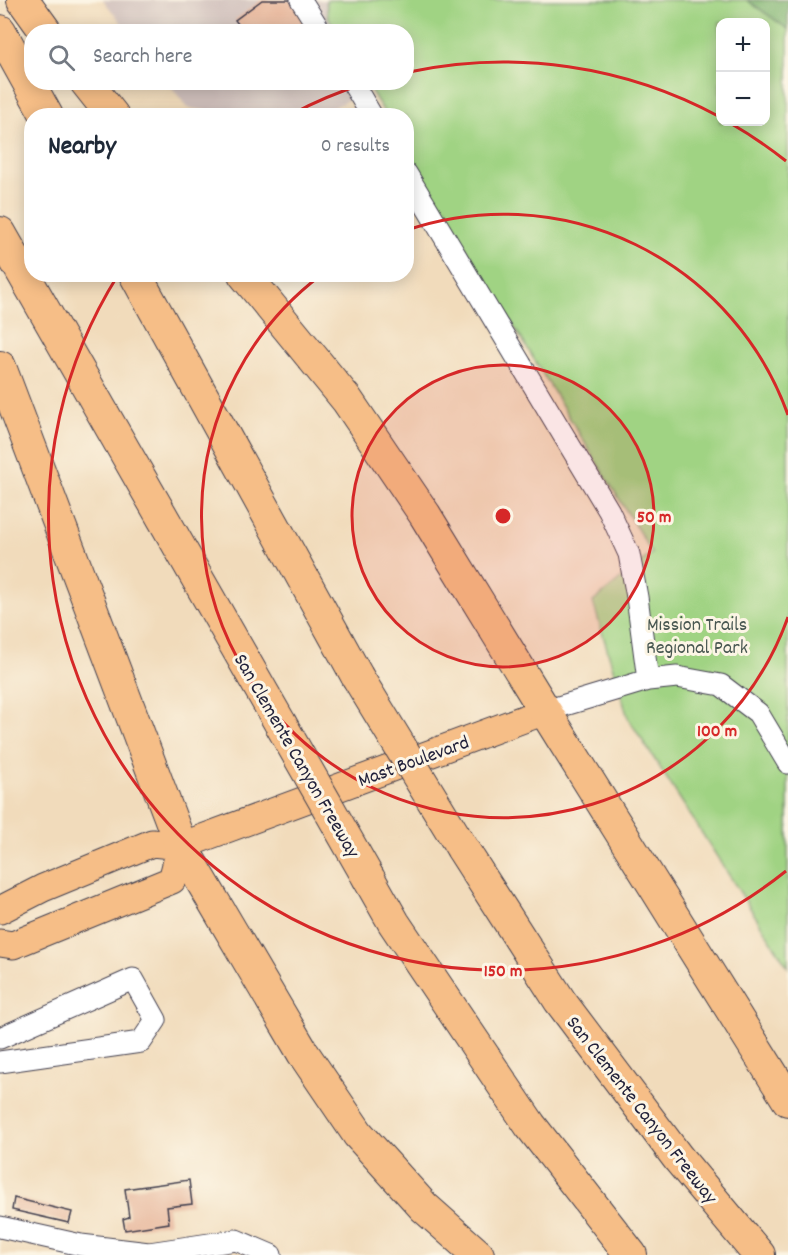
<!DOCTYPE html>
<html lang="en">
<head>
<meta charset="utf-8">
<style>
	:root { --surface:#fff; --page:#f2f2f3; --text:#1f2937; --muted:#747a83; --line:#e0e1e3 }
	body { margin:0; font-family:Dekko,sans-serif; background:var(--page); color:var(--text) }
	.controls { position:absolute; right:18px; top:18px; display:grid; overflow:hidden; border-radius:12px; box-shadow:0 3px 15px #0003 }
	.controls button { width:54px; height:54px; display:grid; place-items:center; padding:0; border:0; border-bottom:2px solid var(--line); background:var(--surface); color:var(--text); font:30px sans-serif }
	.list { margin:0; padding:0; list-style:none }
	h2 { display:flex; justify-content:space-between; align-items:center; height:78px; margin:0; padding:0 24px; font-size:26px }
	h2 small { font-size:20px; font-weight:400; color:var(--muted) }
	.icon { flex:none; width:33px; height:33px; fill:none; stroke:currentColor; stroke-width:2; stroke-linecap:round; stroke-linejoin:round }
	.map { position:relative; flex:none; width:788px; height:1255px; overflow:hidden }
	.search { position:absolute; background:var(--surface); box-shadow:0 3px 15px #0003; left:24px; top:24px; width:390px; height:66px; display:flex; align-items:center; gap:15px; box-sizing:border-box; padding:0 21px; border-radius:24px; color:var(--muted); font-size:22px }
	.panel { position:absolute; background:var(--surface); box-shadow:0 3px 15px #0003; left:24px; top:108px; width:390px; height:174px; border-radius:24px }
	.map>svg:first-child { display:block }
	.industrial { fill:#d0c0bc }
	.green { fill:#a0d383; stroke:#617a5f; stroke-width:1.5; fill-rule:evenodd }
	.forest { fill:#80b571; stroke:#516c56; stroke-width:1.5 }
	.building { fill:#e4ad91 }
	.lines { fill:none; stroke-linecap:round; stroke-linejoin:round }
	.minor-casing { stroke:#413e4e; stroke-width:23 }
	.major-casing { stroke:#413e4e; stroke-width:29 }
	.highway-casing { stroke:#413e4e; stroke-width:34 }
	.minor { stroke:#fff; stroke-width:21 }
	.major { stroke:#f6be87; stroke-width:27 }
	.highway { stroke:#f6be87; stroke-width:32 }
	.highway-bridge-casing { stroke:#413e4e; stroke-width:34; stroke-linecap:butt }
	.highway-bridge { stroke:#f6be87; stroke-width:32 }
	.ring { fill:none; stroke:#d62828; stroke-width:3 }
	.labels { text-anchor:middle; stroke-width:6; stroke-linejoin:round; paint-order:stroke }
	.park-label { font-size:20px; fill:#485751; stroke:#fcf5e5 }
	.street-label { font-size:20px; fill:#22223b; stroke:#fcf5e5 }
	.centre { fill:#d62828; stroke:#fcf5e5; stroke-width:3 }
	.ring-label { font-size:18px; text-anchor:middle; font-weight:bold; fill:#d62828; stroke:#fcf5e5; stroke-width:6; stroke-linejoin:round; paint-order:stroke }
</style>
</head>
<body>
<div class="map">
<svg width="788" height="1255" viewBox="0 0 788 1255">
	<rect width="100%" height="100%" fill="#fcf5e5"/>
	<filter id="ink" filterUnits="userSpaceOnUse"><feTurbulence type="fractalNoise" baseFrequency=".0167" numOctaves="2"/><feDisplacementMap in="SourceGraphic" scale="12" xChannelSelector="R" yChannelSelector="G"/><feConvolveMatrix kernelMatrix="1 2 1 2 8 2 1 2 1" color-interpolation-filters="sRGB"/></filter>
	<filter id="wash" filterUnits="userSpaceOnUse"><feTurbulence type="fractalNoise" baseFrequency=".008" numOctaves="4" result="noise"/><feDisplacementMap in="SourceGraphic" scale="24" xChannelSelector="R" yChannelSelector="G"/><feGaussianBlur stdDeviation="1.35" result="paint"/><feColorMatrix in="noise" values="0 0 0 0 0 0 0 0 0 0 0 0 0 0 0 0 0 1.4 0 .05"/><feComposite in="paint" operator="in"/></filter>
	<g filter="url(#wash)">
		<rect width="100%" height="100%" fill="#f1dbbb"/>
		<path class="industrial" d="M103,0H431L406,32L128,31Z
			M168,83H379L318,116H248L188,108Z"/>
		<path class="green" d="M326,0H747L788,29V967L628,718L593,602L652,553L407,151L406,116L386,115L366,83L406,82V32L337,31L328,17ZM720,22H766V122H720Z"/>
		<path class="forest" d="M747,0H788V29Z"/>
		<g id="blocks">
			<path class="building" d="M262,0H291L309,24L299,32H244L235,20Z
				M189,1180L192,1204L167,1207L169,1223L125,1230L123,1219L129,1217L125,1189Z
				M14,1198L72,1212L69,1223L12,1210Z"/>
		</g>
	</g>
	<g filter="url(#ink)">
		<use href="#blocks" fill-opacity="0" stroke="#413e4e" stroke-width="1.5"/>
		<g class="lines">
			<g class="minor-casing">
				<path id="minor" d="M301,0L321,32
					M352,82L372,116
					M406,173L609,511L629,554L637,597L648,680
					M545,711L648,680L677,677L721,685L758,713L788,763
					M0,1038L133,979L156,1020L141,1042L0,1062
					M0,1227L81,1245L149,1253L236,1240L271,1255"/>
			</g>
			<g class="major-casing">
				<path id="major" d="M0,910L43,888L152,843L181,846L545,711
					M0,943L13,945L172,880L181,846"/>
			</g>
			<g class="highway-casing">
				<path id="highway" d="M23,0L46,32
					M0,31L47,116
					M86,82L113,116
					M0,233L280,723
					M135,274L357,676
					M244,274L347,400L425,515L545,711L788,1100
					M0,367L181,846L303,1053L358,1134L424,1207L478,1255
					M462,848L560,1001L678,1158L759,1255
					M369,879L394,923L530,1125L631,1255"/>
			</g>
			<use href="#minor" class="minor"/>
			<use href="#major" class="major"/>
			<use href="#highway" class="highway"/>
			<g class="highway-bridge-casing">
				<path id="highway-bridge" d="M357,676L462,848
					M280,723L369,879"/>
			</g>
			<use href="#highway-bridge" class="highway-bridge"/>
		</g>
	</g>
	<circle cx="503" cy="516" r="151" fill="#d62828" fill-opacity=".12"/>
	<g class="ring">
		<circle cx="503" cy="516" r="151"/>
		<path d="M788 617A302 302 0 1 1 321 275M407 230A302 302 0 0 1 788 415"/>
		<path d="M786 871A454 454 0 0 1 118 275M290 115A454 454 0 0 1 366 83M409 72A454 454 0 0 1 720 117M730 123A454 454 0 0 1 786 161"/>
	</g>
	<g class="labels">
		<g class="park-label">
			<text x="697" y="630">Mission Trails<tspan x="697" dy="23">Regional Park</tspan></text>
		</g>
		<g class="street-label">
			<text transform="translate(298 755) rotate(60)" y="7">San Clemente Canyon Freeway</text>
			<text transform="translate(413 760) rotate(-20)" y="7">Mast Boulevard</text>
			<text transform="translate(643 1109) rotate(52)" y="7">San Clemente Canyon Freeway</text>
		</g>
	</g>
	<circle cx="503" cy="516" r="9" class="centre"/>
	<g class="ring-label">
		<text x="654" y="522">50 m</text>
		<text x="717" y="736">100 m</text>
		<text x="503" y="976">150 m</text>
	</g>
</svg>
<div class="controls">
<button>+</button>
<button>−</button>
</div>
<div class="search"><svg class="icon" aria-label="search" viewBox="0 0 24 24"><circle cx="10" cy="10" r="6"/><path d="M15 15l6 6"/></svg>Search here</div>
<section class="panel">
<h2>Nearby<small>0 results</small></h2>
<ul class="list">
</ul>
</section>
</div>
</body>
</html>
